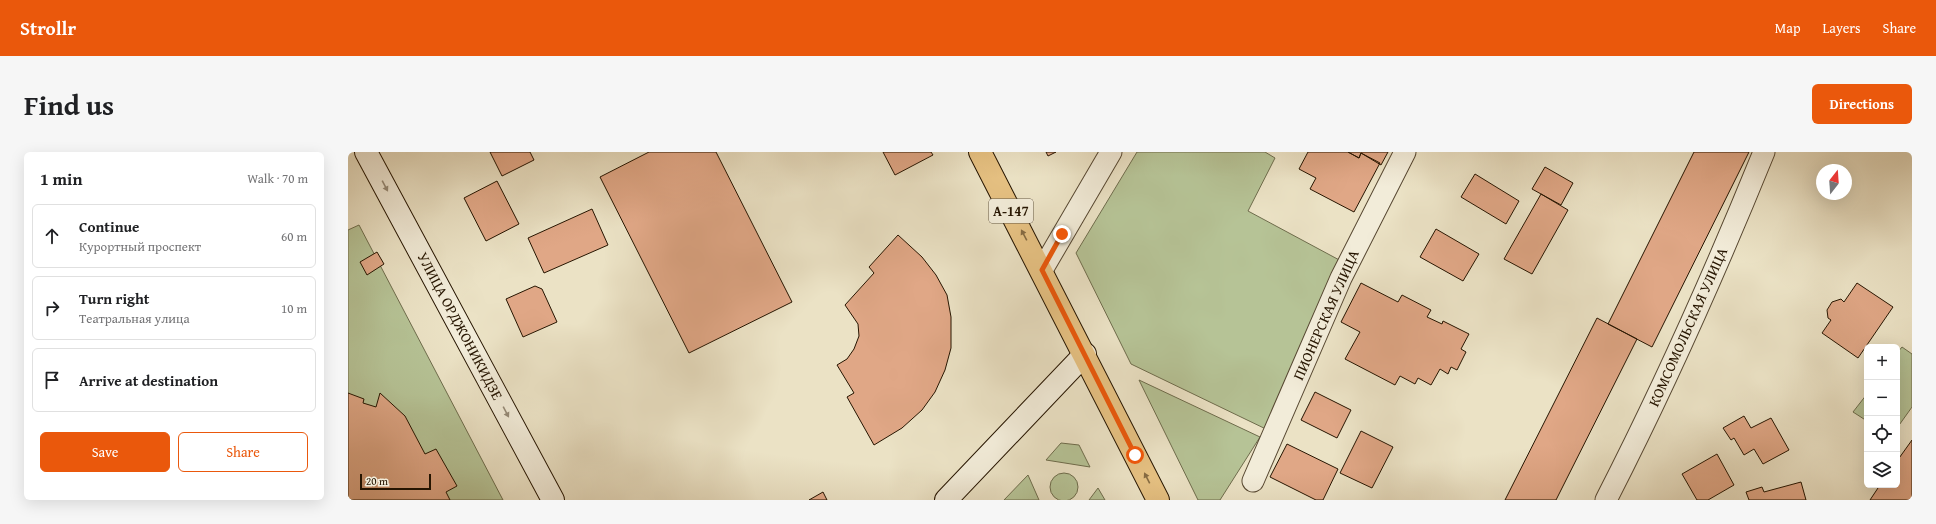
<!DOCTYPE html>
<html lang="en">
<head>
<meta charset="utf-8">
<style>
	:root { --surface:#fff; --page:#f6f6f6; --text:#202124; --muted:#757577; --line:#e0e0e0; --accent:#ea580c }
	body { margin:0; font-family:"Gentium Book Plus",serif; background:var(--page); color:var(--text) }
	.controls { position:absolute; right:12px; bottom:12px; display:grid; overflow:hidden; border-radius:6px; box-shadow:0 4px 16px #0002 }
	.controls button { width:36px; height:36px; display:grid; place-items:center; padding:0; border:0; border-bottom:1px solid var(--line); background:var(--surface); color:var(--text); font:20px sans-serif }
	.compass { position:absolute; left:1468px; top:12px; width:36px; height:36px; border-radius:50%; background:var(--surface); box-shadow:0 4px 16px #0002; rotate:17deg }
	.scale { position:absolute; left:12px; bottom:10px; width:71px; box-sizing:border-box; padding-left:4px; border:2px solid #261501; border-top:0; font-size:11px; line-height:14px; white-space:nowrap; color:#261501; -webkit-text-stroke:3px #f2ecd9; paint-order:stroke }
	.stop { position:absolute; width:12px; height:12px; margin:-9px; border:3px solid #ea580c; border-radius:50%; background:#fff }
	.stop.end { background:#ea580c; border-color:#fff; box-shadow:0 1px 4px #0008 }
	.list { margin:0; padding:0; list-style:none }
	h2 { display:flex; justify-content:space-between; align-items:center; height:52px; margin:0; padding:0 16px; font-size:17px }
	h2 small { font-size:13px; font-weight:400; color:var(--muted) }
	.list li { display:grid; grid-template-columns:26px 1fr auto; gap:12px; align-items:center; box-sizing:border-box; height:64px; margin:0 8px 8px; padding:0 8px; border:1px solid var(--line); border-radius:6px }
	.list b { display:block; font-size:15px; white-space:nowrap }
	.list p { margin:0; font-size:13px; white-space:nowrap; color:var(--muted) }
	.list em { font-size:13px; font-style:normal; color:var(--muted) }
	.actions { display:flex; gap:8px; padding:12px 16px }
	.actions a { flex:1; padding:9px 0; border:1px solid var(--accent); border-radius:6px; text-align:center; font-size:14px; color:var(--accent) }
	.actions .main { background:var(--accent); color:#fff }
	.icon { flex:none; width:22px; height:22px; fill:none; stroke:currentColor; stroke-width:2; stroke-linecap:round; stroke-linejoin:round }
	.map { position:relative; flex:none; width:1564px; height:348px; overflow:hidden; border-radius:6px }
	header { display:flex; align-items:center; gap:24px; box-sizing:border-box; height:56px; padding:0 20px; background:var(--accent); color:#fff }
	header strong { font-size:19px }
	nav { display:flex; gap:22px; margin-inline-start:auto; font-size:14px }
	.intro { display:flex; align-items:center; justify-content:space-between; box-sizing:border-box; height:96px; padding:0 24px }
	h1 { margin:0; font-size:28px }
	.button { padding:10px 18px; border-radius:6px; background:var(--accent); color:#fff; font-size:14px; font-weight:700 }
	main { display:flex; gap:24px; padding:0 24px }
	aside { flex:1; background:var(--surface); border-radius:6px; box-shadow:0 4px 16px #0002 }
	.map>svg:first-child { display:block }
	.green { fill:#b6c396; stroke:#6e6c4c }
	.building { fill:#e0a786; stroke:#261501 }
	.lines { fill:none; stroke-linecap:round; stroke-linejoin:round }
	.street-casing { stroke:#574832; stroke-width:23 }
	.secondary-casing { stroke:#261501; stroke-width:24 }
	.primary-casing { stroke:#261501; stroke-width:24 }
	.street { stroke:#f2ecd9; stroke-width:21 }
	.secondary { stroke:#f2ecd9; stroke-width:22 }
	.primary { stroke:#e6c182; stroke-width:22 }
	.oneway { fill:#968b78 }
	.oneway2 { fill:#866b42 }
	.route { stroke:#ea580c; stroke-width:5 }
	.labels { text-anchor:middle; stroke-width:3; stroke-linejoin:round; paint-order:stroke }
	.shield { fill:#f2ecd9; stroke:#635642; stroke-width:1 }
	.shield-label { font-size:14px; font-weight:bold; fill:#261501 }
	.street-label { font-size:15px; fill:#261501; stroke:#f2ecd9 }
</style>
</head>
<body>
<header>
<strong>Strollr</strong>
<nav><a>Map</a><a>Layers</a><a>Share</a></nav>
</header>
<div class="intro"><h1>Find us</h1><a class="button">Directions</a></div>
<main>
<aside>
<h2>1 min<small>Walk · 70 m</small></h2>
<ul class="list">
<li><svg class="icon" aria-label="ahead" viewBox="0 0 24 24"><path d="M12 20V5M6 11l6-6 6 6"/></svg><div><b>Continue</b><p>Курортный проспект</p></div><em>60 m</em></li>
<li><svg class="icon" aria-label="right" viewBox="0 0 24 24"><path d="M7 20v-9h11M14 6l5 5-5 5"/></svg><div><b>Turn right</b><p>Театральная улица</p></div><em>10 m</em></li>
<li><svg class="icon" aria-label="arrive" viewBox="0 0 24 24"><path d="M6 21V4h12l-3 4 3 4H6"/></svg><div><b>Arrive at destination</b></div></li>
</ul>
<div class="actions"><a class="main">Save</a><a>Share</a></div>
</aside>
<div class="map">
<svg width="1564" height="348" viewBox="0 0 1564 348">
	<rect width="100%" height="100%" fill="#ebe2c5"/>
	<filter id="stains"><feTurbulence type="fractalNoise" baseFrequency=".005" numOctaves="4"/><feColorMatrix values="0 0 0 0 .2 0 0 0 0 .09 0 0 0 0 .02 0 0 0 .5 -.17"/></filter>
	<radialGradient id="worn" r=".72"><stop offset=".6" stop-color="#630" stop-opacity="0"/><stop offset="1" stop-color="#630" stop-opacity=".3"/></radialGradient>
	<path class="green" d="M789,0H917L927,6L900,59L995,110L922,279L783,212L728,101Z
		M11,73L155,348H0V78Z
		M1554,195L1564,202V255L1549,276V201Z
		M791,228L912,285L872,348H850Z
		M1519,242V269L1505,260Z
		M713,291L731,293L742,315L698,308Z
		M702 335a14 14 0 1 1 28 0a14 14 0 1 1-28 0Z
		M680,323L691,348H656Z
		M750,336L757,348H741Z"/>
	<path class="building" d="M142,0H182L186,8L154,24Z
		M301,0H368L444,150L341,201L252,25Z
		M535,0H583L585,3L547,23Z
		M698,0H708L700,4Z
		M960,0H1000L1011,6L1013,1L1032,11L1006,60L962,37L968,26L951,17Z
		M1000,0H1040L1033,13L1013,1L1011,6Z
		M1346,0H1401L1304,195L1260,172Z
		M1197,15L1225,31L1213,53L1184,37Z
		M1127,22L1171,49L1158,72L1113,45Z
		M149,29L171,72L138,89L116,46Z
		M1193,42L1220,58L1184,122L1156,107Z
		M244,57L260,93L196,121L180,86Z
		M1088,77L1131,102L1115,129L1072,105Z
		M550,83L574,105L588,123L599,143L603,165V196L597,218L587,240L574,258L554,276L526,293L499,245L506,241L489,213L499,207L506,197L511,184L510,172L497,153L526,121L521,115Z
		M29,100L36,112L19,123L12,110Z
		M1013,131L1050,150L1054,143L1083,158L1079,165L1094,172L1095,169L1121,182L1113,197L1118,200L1109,218L1103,215L1100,222L1092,217L1083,233L1070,226L1067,232L1052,224L1047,233L997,207L1012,180L993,170Z
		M1509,131L1545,155L1510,206L1474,181L1483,168L1480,166L1479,158L1484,150L1493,147L1496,150Z
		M187,134L194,137L209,170L175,185L158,147Z
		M1249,166L1289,187L1208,348H1157Z
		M967,240L1003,258L989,286L953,268Z
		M0,241L16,247L15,251L28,255L32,241L57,264L77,302L88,297L109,334L98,340L102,348H0Z
		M1396,264L1403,276L1423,266L1441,298L1415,312L1406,297L1396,303L1386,286L1383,288L1375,276Z
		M1013,279L1045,295L1024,336L992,321Z
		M1564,288V348H1522L1532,333H1549V309Z
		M939,292L990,317L975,348H968L922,325Z
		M1369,302L1386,333L1360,348H1349L1334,322Z
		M1453,330L1458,348H1401L1398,340L1414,335L1416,340Z
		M475,340L479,348H461Z"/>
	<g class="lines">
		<g class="street-casing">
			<path id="street" d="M694,118L763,0
				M905,329L993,126L1057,0
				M1258,348C1316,235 1368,118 1416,0"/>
		</g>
		<g class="secondary-casing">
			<path id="secondary" d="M18,0L205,348
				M598,348L737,202"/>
		</g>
		<g class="primary-casing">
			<path id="primary" d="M632,0L810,348"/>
		</g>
		<use href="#street" class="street"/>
		<use href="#secondary" class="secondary"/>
		<use href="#primary" class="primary"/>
	</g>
	<defs><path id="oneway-solid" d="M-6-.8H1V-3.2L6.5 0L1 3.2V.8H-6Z"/></defs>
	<g class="oneway">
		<use href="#oneway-solid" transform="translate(37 34) rotate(62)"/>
		<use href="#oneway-solid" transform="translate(158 260) rotate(62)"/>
	</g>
	<g class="oneway2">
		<use href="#oneway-solid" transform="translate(676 83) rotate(-118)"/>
		<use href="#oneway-solid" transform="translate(799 326) rotate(-117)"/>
	</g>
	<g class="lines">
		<path class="route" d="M714,82L694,118L787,303"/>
	</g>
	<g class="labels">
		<rect class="shield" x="641" y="47" width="44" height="24" rx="3"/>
		<g class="shield-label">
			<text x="663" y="64">А-147</text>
		</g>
		<g class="street-label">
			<text transform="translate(978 163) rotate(-66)" y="5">ПИОНЕРСКАЯ УЛИЦА</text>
			<text transform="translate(112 174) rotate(62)" y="5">УЛИЦА ОРДЖОНИКИДЗЕ</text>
			<text transform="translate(1340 175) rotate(-66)" y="5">КОМСОМОЛЬСКАЯ УЛИЦА</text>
		</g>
	</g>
	<rect width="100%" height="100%" filter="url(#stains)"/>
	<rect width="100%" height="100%" fill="url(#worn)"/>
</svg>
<div class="controls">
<button>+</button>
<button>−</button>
<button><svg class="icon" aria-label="locate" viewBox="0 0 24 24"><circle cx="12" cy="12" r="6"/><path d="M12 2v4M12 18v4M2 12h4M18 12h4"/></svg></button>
<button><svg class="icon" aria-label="layers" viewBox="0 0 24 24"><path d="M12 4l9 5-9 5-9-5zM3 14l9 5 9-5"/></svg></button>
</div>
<svg class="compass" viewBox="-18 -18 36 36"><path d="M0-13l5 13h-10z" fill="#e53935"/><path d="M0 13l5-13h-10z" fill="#757577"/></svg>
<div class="scale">20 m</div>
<div class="stop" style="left:787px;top:303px"></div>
<div class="stop end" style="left:714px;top:82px"></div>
</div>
</main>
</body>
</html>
